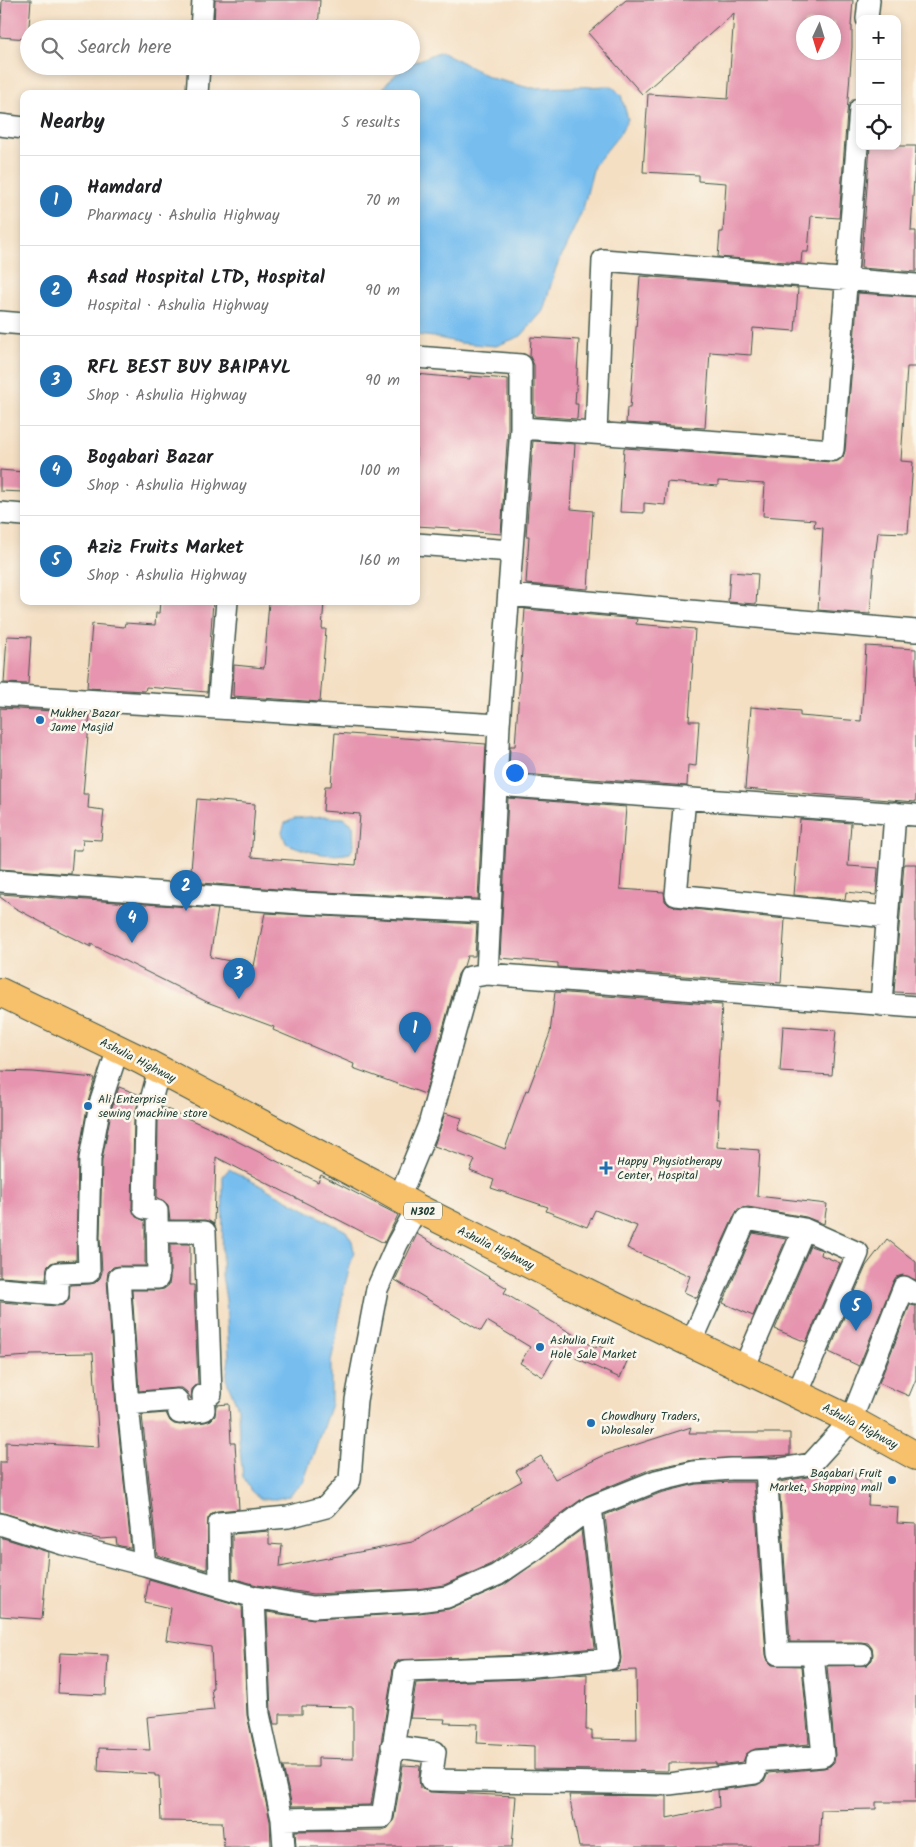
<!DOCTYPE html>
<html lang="en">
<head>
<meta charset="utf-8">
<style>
	:root { --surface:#fff; --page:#f2f2f2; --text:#202124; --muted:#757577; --line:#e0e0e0; --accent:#1f6fb2 }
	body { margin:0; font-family:Kalam,sans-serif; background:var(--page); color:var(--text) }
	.controls { position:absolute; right:15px; top:15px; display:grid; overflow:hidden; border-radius:10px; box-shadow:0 2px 8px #0003 }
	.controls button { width:45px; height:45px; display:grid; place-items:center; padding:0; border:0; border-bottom:1px solid var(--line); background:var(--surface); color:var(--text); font:25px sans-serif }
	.compass { position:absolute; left:796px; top:15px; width:45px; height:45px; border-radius:50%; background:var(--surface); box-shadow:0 2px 8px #0003; rotate:184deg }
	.you { position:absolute; left:514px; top:772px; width:18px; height:18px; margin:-12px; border:4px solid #fff; border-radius:50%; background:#1a73e8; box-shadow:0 0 0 8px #1a73e833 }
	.badge { display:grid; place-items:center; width:32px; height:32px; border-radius:50%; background:var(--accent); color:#fff; font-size:16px; font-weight:700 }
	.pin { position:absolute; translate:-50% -41px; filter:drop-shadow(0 1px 2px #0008) }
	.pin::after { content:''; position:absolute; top:26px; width:18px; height:15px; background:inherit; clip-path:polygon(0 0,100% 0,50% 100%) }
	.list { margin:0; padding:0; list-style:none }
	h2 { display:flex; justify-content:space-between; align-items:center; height:65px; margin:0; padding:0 20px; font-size:21px }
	h2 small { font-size:16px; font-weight:400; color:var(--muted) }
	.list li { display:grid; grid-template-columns:32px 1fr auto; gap:15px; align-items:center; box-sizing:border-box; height:90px; padding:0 20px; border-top:1px solid var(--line) }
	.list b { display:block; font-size:19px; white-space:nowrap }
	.list p { margin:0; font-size:16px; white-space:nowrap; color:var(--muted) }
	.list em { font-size:16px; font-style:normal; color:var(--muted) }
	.icon { flex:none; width:28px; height:28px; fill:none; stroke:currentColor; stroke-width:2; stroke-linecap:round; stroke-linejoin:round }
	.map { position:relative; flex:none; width:916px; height:1847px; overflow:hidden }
	.search { position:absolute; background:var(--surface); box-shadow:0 2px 8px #0003; left:20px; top:20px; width:400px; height:55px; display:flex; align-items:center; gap:12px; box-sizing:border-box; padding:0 18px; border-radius:28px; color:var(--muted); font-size:19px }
	.panel { position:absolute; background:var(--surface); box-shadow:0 2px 8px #0003; left:20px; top:90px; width:400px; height:515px; border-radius:10px }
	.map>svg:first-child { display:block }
	.water { fill:#77beef; stroke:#4b7e92 }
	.building { fill:#e694af; fill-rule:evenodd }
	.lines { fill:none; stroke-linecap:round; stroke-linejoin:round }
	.minor-casing { stroke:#3f5549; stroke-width:24 }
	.trunk-casing { stroke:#3f5549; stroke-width:30 }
	.minor { stroke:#fff; stroke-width:21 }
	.trunk { stroke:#f7c06b; stroke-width:28 }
	.poi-dot { fill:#1f6fb2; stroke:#fbf7ec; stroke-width:2 }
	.labels { text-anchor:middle; stroke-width:5; stroke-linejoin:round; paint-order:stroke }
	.shield { fill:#fbf7ec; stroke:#61756b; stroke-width:1 }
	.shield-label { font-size:11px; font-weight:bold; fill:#1f3d34 }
	.poi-label { font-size:12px; fill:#1f3d34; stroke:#fbf7ec; text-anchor:start }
	.street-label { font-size:12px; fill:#1f3d34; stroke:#fbf7ec }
</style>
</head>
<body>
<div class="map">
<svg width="916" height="1847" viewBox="0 0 916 1847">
	<rect width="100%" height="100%" fill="#fbf7ec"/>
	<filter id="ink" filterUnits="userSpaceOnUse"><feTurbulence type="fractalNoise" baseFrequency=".02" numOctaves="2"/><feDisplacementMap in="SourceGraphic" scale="10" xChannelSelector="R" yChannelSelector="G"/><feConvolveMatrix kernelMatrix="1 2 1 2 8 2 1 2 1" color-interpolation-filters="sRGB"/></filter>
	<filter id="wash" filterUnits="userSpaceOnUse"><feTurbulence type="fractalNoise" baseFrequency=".0096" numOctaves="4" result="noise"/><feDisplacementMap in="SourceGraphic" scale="20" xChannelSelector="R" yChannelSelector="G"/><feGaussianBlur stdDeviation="1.12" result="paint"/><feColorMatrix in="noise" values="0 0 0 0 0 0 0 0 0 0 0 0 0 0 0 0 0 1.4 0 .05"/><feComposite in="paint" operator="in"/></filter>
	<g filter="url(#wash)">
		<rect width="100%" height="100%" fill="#f4dfc3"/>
		<path class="water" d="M441,51L491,78L530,88L612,86L621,95L628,119L619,135L594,166L583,209L556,268L543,311L521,336L496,346L461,343L434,337L416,335V94H378C387,84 398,68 411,66L412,63Z
			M324,817L344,818L353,825L354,846L350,853C328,858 307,852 286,843L282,832L285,823L294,819Z
			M229,1169L346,1231L352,1241L354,1251L343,1292L336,1339L331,1361V1404L303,1483L288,1496L276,1499H261L251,1491L243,1477L239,1442L238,1408L226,1379L229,1358L226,1300L222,1275L223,1176Z"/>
		<g id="blocks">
			<path class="building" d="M2,0H31L28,39L0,37Z
				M215,0H320L318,29H214Z
				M626,0H853L851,26H852V48L839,218L811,216L808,252H802L801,263L718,257L720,232H723L726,183L698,181V175L643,172L648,94L728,99L734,13L642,94L588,33ZM804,22H834V52H804Z
				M870,146H916L911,231H916V272L861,268Z
				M640,276L798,288L795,331L753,328L751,355L710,352L705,428L626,423L627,408H630Z
				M858,293L916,297V367H907L901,461L913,462L908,533L878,532L876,550H875L870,614L818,610L823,528L814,527L815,520L763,516L765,484L718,481V486L667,482L665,505L644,503V513L620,512L624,448L832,462L838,461L843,457L845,451Z
				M531,337L579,340L575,404H578L577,419L534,416V365L530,357Z
				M416,374L470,379V376L508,379V428L501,534L450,530V528L416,526Z
				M533,441L575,444L571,509L593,511L588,589L526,584L529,536H526Z
				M0,470L24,472V492L0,491Z
				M730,572L758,574L756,604L728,602Z
				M160,601H213L207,692L146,687L145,691L87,688L92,624L124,627L125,623L155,625L156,613H159Z
				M269,601H324L322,629H326L320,702L233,696L234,665L264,668Z
				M525,609L637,619L636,624L695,629L689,721H699L696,766L688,765L687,786L509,773L510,746H515Z
				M7,636L31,637L28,684L4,683Z
				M866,646L916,649V802L745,789L751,707L800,711V716L861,721Z
				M0,708L90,713L83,794H89L88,808L104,810L101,840L83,839L82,850H73L71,874L0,869Z
				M335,733L486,744L478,899L302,891L190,882L197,799L255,804L251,857L356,865L360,814L323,811L325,786H331Z
				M508,798L626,807L620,889L664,892L665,901L669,905L675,907L785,919L781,983L558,967V963L500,958Z
				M800,819L851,823L848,866L878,868L876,895L846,892L845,900L794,895Z
				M904,864H916V993L894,992Z
				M0,894L218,909L210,957L254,966L265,913L477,924L475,956H467L464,966L458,974L425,1094L353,1068L354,1064L273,1030L274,1027L207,1002L91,944V947L41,922L15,908L0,897Z
				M555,992L722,1005L716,1100H719L717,1147L760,1150L757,1196L827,1204L824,1224L806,1217L748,1207L738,1209L735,1214L697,1298L684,1292L690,1276L627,1248L637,1226L595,1210L587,1227L546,1211L548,1207L491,1188L494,1180L470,1171L475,1160L434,1146L445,1113L462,1118L458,1130L505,1149L526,1090L528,1091L550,1033Z
				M783,1026L836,1030L832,1075L780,1072Z
				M0,1071L34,1072L95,1078L88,1102L78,1159L76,1260L58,1261L51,1263L47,1267L46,1280L0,1277Z
				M119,1087L140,1095L134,1119L132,1208L136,1217L145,1221V1266H119L113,1267L108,1272L107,1279L116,1407L131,1548H129L117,1545L116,1538L100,1539L53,1528L0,1512V1462H6V1442L99,1447L93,1353L30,1354V1356L0,1358V1302L57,1306L63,1305L69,1300L70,1285L90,1284L95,1283L100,1278L102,1272L100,1237L102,1160L112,1107Z
				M162,1107L225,1135L318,1182L321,1175L398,1215L384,1243L216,1157L214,1224L205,1220H170L168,1205L164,1201L157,1198L158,1121Z
				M753,1233L786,1239L753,1316L723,1303Z
				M417,1234L507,1288L504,1293L596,1348L597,1345L628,1359L620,1378L558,1350L543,1377L520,1363L530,1347L487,1321L481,1331L395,1280Z
				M887,1239L916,1262V1280L903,1275L896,1277L893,1282L859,1366L829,1352L866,1266Z
				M170,1244H190V1285H194L198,1384L192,1389L191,1399L187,1392L182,1388H176L139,1391L132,1290H158L164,1289L169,1285L170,1278Z
				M810,1246L822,1250L821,1255L840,1263L806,1342L775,1329Z
				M910,1305L916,1306V1379L909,1396L879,1383Z
				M229,1404L231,1443H235L239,1509L217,1511L212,1513L208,1518L207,1570L157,1555L142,1415L166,1413L170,1421L174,1424L180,1425L205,1422L211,1420L215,1416L216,1405Z
				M691,1427L689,1433H790V1455L693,1460L651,1469L586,1496L491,1564L444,1585L417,1589L314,1594L257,1585L232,1578V1534L269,1531V1544L282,1545L280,1567L412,1542L522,1481L516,1471L541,1456L555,1479L607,1454Z
				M834,1470V1472L855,1473V1479L870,1480L868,1505L898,1507L897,1523L916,1524V1802H876V1809L821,1810L819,1847H579L569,1795L667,1796V1818L719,1807L718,1790L757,1785L765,1780L768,1773L824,1768L830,1766L834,1762L835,1755L827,1666L867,1665L872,1660L873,1654L872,1648L868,1643L861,1642H790L779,1482L813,1476L822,1471Z
				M732,1482H754L766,1655L768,1661L772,1665L802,1666L809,1744L755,1749L746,1754L743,1762L716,1765V1763H668V1771L534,1769V1746L477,1743L478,1724L444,1723L445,1719L410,1718L416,1683L524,1679L587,1674L586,1730H592V1739L637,1740L636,1670L611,1671L617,1669L620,1664L621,1658L605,1515L660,1493L696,1484Z
				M581,1530L595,1648L522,1655L399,1660L395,1663L393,1669L371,1805L292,1806L283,1767H318V1758L353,1759V1707L302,1706V1714H280V1724H274L271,1712L267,1612L314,1619L419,1613L449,1609L504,1585Z
				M0,1537L48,1552L42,1619L0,1616Z
				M149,1579L242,1606L247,1715L270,1821L271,1847H224L222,1822L161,1821L159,1776H155V1774L98,1771L99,1748L150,1750L147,1717L214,1710L211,1688H213L211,1647L166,1640L171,1608L145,1602Z
				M60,1653L108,1655L106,1695L58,1693Z
				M403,1765L420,1766L419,1778L420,1788L430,1792L516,1796L512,1847H296L295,1831L382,1830L388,1828L394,1819Z"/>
		</g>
	</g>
	<g filter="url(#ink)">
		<use href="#blocks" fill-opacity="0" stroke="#3f5549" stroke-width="1"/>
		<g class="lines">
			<g class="minor-casing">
				<path id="minor" d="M867,19L869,0
					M201,29L203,0
					M197,94L199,66
					M0,125L24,128
					M0,322L24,324
					M416,357L521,365V428L833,450L860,109
					M521,428L499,725L487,974L916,1007
					M596,433L603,260L916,285
					M0,513L24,515
					M416,544L512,551
					M509,595L916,631
					M0,695L499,725
					M218,708L227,601
					M496,785L916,815
					M685,798L676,895L887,917
					M0,881L301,903L490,912
					M881,1005L895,813
					M399,1198L429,1125L470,977L487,974
					M0,1289L58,1294V1273L89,1272L88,1237L90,1159L100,1104L118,1049
					M691,1343L746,1219L804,1229
					M744,1368L804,1229L858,1253L797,1394
					M128,1404L177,1400L179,1413L204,1410L203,1395L211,1394L205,1232H157
					M766,1469L778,1654H861
					M0,1524L63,1544L145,1565L254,1597L313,1607L418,1601L447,1597L497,1575L534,1550L591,1507L656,1481L694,1472L731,1469H780L811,1464L851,1420L904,1287L916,1294
					M145,1565L128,1406L119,1278H158L157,1211L144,1208L146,1119L159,1070
					M220,1586L219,1523L288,1517L326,1507L350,1480L356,1400L377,1289L397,1244L417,1208
					M254,1597L259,1714L282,1819L284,1847
					M392,1746L435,1752L431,1780L669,1784L755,1773L756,1761L823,1756L813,1654
					M282,1819L382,1817L405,1671L523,1667L609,1659L591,1507"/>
			</g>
			<g class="trunk-casing">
				<path id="trunk" d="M0,992L141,1060L371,1182L417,1208L614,1306L851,1420L916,1456"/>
			</g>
			<use href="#minor" class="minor"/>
			<use href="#trunk" class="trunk"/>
		</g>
	</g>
	<g class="poi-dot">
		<circle cx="40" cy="720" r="5"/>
		<circle cx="88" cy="1106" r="5"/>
		<path d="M603.5 1160.5h5v5h5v5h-5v5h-5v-5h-5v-5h5z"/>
		<circle cx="540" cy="1347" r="5"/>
		<circle cx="591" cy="1423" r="5"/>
		<circle cx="892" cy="1480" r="5"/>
	</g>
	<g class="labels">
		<rect class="shield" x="404" y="1202.5" width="38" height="17" rx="4"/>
		<g class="shield-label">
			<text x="423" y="1215">N302</text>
		</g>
		<g class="poi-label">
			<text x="50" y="717">Mukher Bazar<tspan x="50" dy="14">Jame Masjid</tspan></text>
			<text x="98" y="1103">Ali Enterprise<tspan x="98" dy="14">sewing machine store</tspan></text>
			<text x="617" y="1165">Happy Physiotherapy<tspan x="617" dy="14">Center, Hospital</tspan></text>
			<text x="550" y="1344">Ashulia Fruit<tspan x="550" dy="14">Hole Sale Market</tspan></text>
			<text x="601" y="1420">Chowdhury Traders,<tspan x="601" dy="14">Wholesaler</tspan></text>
			<text x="882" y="1477" text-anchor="end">Bagabari Fruit<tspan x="882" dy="14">Market, Shopping mall</tspan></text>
		</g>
		<g class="street-label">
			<text transform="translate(138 1060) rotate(27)" y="4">Ashulia Highway</text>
			<text transform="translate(496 1248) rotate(26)" y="4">Ashulia Highway</text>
			<text transform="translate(860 1426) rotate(28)" y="4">Ashulia Highway</text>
		</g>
	</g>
</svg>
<div class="controls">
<button>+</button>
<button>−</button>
<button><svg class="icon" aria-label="locate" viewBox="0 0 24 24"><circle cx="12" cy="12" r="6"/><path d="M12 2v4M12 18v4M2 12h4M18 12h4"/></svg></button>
</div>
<svg class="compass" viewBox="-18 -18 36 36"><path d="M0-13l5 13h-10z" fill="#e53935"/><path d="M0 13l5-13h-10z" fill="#757577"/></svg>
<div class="you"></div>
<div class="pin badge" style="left:415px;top:1053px">1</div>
<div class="pin badge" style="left:186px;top:911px">2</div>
<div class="pin badge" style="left:239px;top:999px">3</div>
<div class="pin badge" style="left:132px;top:943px">4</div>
<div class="pin badge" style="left:856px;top:1331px">5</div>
<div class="search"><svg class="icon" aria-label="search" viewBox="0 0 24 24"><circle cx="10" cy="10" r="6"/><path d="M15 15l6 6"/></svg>Search here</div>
<section class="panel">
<h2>Nearby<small>5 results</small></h2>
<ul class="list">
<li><span class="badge">1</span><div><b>Hamdard</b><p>Pharmacy · Ashulia Highway</p></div><em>70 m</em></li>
<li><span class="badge">2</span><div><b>Asad Hospital LTD, Hospital</b><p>Hospital · Ashulia Highway</p></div><em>90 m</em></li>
<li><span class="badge">3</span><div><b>RFL BEST BUY BAIPAYL</b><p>Shop · Ashulia Highway</p></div><em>90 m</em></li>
<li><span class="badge">4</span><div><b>Bogabari Bazar</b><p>Shop · Ashulia Highway</p></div><em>100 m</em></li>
<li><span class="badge">5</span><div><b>Aziz Fruits Market</b><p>Shop · Ashulia Highway</p></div><em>160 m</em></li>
</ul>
</section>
</div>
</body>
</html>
